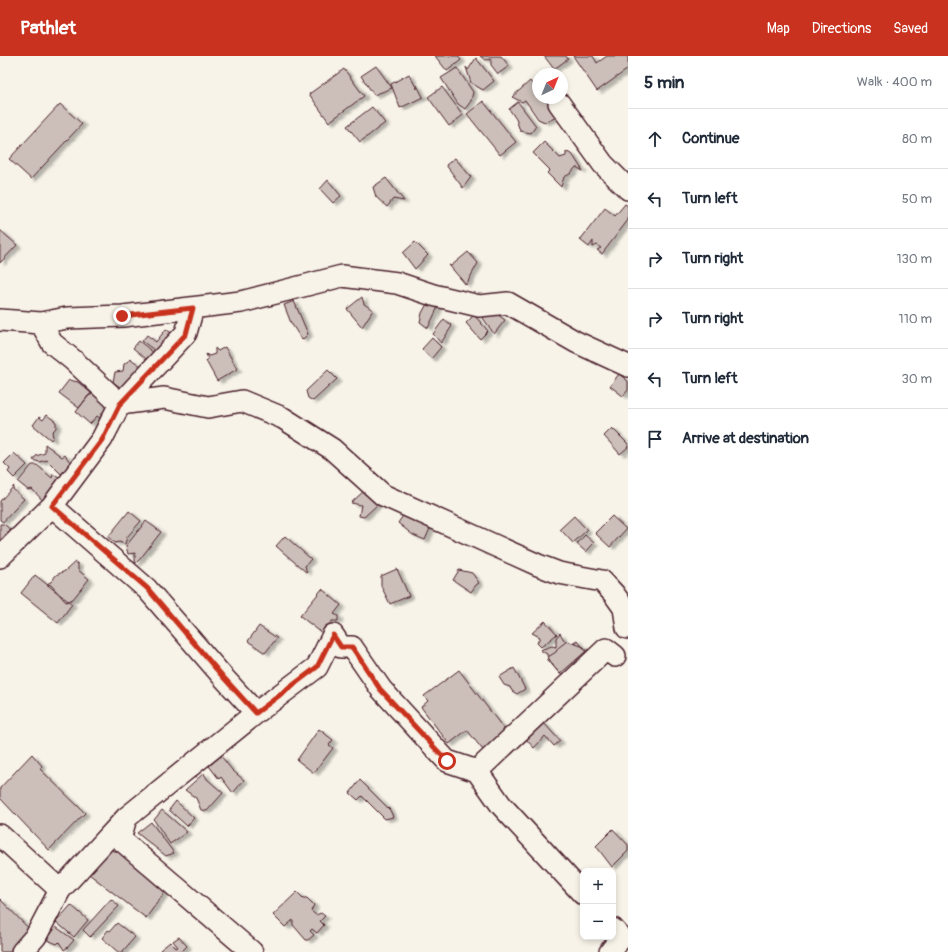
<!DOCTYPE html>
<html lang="en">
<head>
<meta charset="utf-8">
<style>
	:root { --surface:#fff; --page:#f6f6f7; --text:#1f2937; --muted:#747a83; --line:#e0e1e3; --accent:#c8321e }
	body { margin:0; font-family:Pangolin,sans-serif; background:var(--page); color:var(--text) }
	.controls { position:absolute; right:12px; bottom:12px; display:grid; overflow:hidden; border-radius:8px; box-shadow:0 2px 6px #0003 }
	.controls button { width:36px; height:36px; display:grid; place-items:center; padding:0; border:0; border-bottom:1px solid var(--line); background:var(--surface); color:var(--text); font:20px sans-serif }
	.compass { position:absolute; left:532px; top:12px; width:36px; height:36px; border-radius:50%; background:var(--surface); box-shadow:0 2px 6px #0003; rotate:43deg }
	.stop { position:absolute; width:12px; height:12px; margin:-9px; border:3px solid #c8321e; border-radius:50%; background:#fff }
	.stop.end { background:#c8321e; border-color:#fff; box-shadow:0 1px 4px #0008 }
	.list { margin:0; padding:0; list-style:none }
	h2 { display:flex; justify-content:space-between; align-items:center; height:52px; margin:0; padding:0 16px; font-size:17px }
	h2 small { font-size:13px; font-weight:400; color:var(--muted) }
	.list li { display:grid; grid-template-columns:26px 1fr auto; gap:12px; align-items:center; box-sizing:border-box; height:60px; padding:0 16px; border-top:1px solid var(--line) }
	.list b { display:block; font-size:15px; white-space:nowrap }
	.list em { font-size:13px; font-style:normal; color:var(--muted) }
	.icon { flex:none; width:22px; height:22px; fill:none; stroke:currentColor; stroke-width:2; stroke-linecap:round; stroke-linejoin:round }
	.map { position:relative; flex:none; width:628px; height:896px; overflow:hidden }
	header { display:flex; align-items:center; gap:24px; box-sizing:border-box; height:56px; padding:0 20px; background:var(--accent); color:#fff }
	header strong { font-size:19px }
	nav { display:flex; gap:22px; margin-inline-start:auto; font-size:14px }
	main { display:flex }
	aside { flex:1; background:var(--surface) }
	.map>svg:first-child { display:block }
	.building { fill:#ccbfb9; stroke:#4a1f2b; filter:url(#shadow) }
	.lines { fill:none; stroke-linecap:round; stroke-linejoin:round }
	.minor-casing { stroke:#4a1f2b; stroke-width:24 }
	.minor { stroke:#f7f3e8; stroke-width:21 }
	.route { stroke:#c8321e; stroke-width:5 }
</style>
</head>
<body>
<header>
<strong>Pathlet</strong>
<nav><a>Map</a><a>Directions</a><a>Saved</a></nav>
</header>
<main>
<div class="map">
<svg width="628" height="896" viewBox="0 0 628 896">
	<defs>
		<filter id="shadow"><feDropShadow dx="4.5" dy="2.5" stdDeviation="1" flood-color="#0004"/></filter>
	</defs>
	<rect width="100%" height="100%" fill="#f7f3e8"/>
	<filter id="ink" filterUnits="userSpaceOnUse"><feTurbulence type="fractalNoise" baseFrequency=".025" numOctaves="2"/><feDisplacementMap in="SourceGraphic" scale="8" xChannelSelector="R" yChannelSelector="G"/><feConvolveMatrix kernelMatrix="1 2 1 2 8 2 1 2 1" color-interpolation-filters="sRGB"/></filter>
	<g filter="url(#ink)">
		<path class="building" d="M435,0H458L461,4L447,15Z
			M480,0H501L509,10L498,18L491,9V3L485,4Z
			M544,0H566L568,3L554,13Z
			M573,0H593L597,7L607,0H628V13L597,35Z
			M476,2L494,25L483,34L471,27L466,11L468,14Z
			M376,10L392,32L374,39L361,20Z
			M457,12L473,36L471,45L465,53L458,48L441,22Z
			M344,13L364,40L329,66L309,38Z
			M409,18L417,33V29L423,41L400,52L391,28Z
			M530,25L538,35V42H544L560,60L545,66L538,63L525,44L522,46L512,41Z
			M442,31L463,59L449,70L428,41Z
			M483,45L516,86L500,99L467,58Z
			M518,46L536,70L531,77L520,75L516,63L509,53Z
			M60,48L82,68L31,123L9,103Z
			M372,51L385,67L360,86L347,70Z
			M544,86L560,102L566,100V96L572,98L583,115L576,111L570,118L564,121L561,131L547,117L550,114L533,97Z
			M455,102L471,121L463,132L446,109Z
			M386,122L404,145L393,143L387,151L376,141L373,131Z
			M328,124L341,140L333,147L320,133Z
			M625,148L628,150V164L602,198L597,194L601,192L597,189L593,191V185L589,191L580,184L605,152L615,160Z
			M0,174L17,189L0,207Z
			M415,186L428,199L415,213L403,197Z
			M468,196L478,207L466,229L449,209L451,210Z
			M362,241L364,248L373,254L362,271L347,253Z
			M294,245L308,278L302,284L291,267L284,249Z
			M428,246L438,251L428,272L420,266L422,257Z
			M490,253L505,264L494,278L483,262Z
			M474,259L488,275L480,283L466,267Z
			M444,263L452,270L441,287L433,278Z
			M166,273L175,280L151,307L133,292L139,285L154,297V294L142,285L147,279L156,286Z
			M432,282L441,291L431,303L422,293Z
			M225,291L237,313L217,325L206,305L208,303L206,298L209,300L215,298V292L218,295Z
			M131,303L149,316L131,339L113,326L115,316L123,315L124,308Z
			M328,314L337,323L313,345L308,342L306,335Z
			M619,318L628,325V334L623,340L610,330Z
			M69,324L78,326L91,337L79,352L59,337Z
			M98,336L115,358L103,364L97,360L90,368L76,356L88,340Z
			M47,359L56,366V372L52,376L53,381L51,384L33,369L39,361L43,364Z
			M612,372L628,388V391L620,398L604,380Z
			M45,388L62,401L65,399L72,409L68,425L47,404L39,406L33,404L36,400L45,397Z
			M14,397L27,409L14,422L8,416L10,413L4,407Z
			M32,409H37L52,422L53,418L63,425L44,446L32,433L28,434L18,426Z
			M14,430L13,433L24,443L3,466L0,464V445Z
			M365,434L378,448L364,461L359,460L361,449L351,447Z
			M129,455L141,465L127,481L125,488L119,486L115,487L108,481Z
			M406,455L431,470L425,484L413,479L398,467Z
			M574,460L587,474L573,487L560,473Z
			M612,460L626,473L610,491L595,477Z
			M146,465L161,476L140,503L135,508V497L128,498L126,490Z
			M0,468H4L15,478L0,495Z
			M585,479L594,487L586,496L577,488Z
			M285,480L311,503L305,510L307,517L276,490Z
			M75,506L78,508V514L89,523L73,543L66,546L51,529L47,528L52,525L56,519L65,515Z
			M397,513L409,540L390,548L381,530V520Z
			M459,514L472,517L479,527L476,529L471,536L453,524Z
			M35,519L72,548L58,567L21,537Z
			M322,533L341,549L334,558L338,560V565H332L322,577L300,560Z
			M545,565L557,578L541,591L537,587L540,581L532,577Z
			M259,570L277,582L265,597L248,585Z
			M560,577L564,584L572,587L577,584L586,595L560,618L548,604L547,598L540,594L552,590L556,591V582Z
			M567,585L584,591L591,599L565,623L554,611L548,601L556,596L558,592Z
			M514,612L525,633L517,638L512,635L510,631L504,629L499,621Z
			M459,614L513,685L490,703L467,674L449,688L421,651L428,645L424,640Z
			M542,665L560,685L554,690L545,680L534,692L524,681Z
			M319,673L333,684L329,689L333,692L314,717L297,704Z
			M32,698L42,710L40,713L85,757L49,794L0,742V732Z
			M221,700L232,714L244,724L233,737L221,721L219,723L209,710Z
			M204,717L207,723L223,737L207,755L201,754L196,742L185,734Z
			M360,724L390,754L393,761L385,763L362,740L358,744L350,737Z
			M176,745L194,762L187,770L169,754Z
			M162,754L187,776L170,788L154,764Z
			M151,766L174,797L166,800L137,777Z
			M613,773L628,789V795L612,811L596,790Z
			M110,789L113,795H118L167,833L146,862L89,818Z
			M297,836L303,842H307L314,849L311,855L316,859L321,857L325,860L320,865L324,869L317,877L312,873L310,875L314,879L308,884H306L293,869V864L285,871L273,859Z
			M0,843L36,880L13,896H0Z
			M111,843L119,850L90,881L83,874Z
			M71,849L88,864L74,881L56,866Z
			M117,867L135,881L122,896H118L102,882L108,874L110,875Z
			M56,871L74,884L68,891L64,894L59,886L57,888L47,884Z
			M179,881L187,890L181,896H162L160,894L170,886L176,892L178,891L173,885Z"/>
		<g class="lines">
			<g class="minor-casing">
				<path id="minor" d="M559,47L603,108L628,133
					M0,264L41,267L67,262L123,260L241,246L342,220L397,227L433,239L479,250L508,247L576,286L628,310
					M41,267L52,287L73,304L120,348L164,342L208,351L242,345L283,362L332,393L383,439L538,509L559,517L602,525L614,538L624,552L627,572H628
					M52,450L147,533L224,622L256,657
					M0,501L52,450L102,383L120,348L186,277L193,252
					M477,715L501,749L583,838
					M126,762L120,783L252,896
					M0,779L60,834
					M22,896L36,880L60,834L102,788L126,762L256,657L317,611L333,579L341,591H352L381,633L447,705L477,715L606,593L615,600
					M610,896L621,882L613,873"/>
			</g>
			<use href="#minor" class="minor"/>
		</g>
	</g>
	<g class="lines" filter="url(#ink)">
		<path class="route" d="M122,260L193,252L186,278L120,348L102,384L52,450L147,532L224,622L256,657L317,611L333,579L341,591H352L380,633L447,705"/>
	</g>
</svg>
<div class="controls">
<button>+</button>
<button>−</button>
</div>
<svg class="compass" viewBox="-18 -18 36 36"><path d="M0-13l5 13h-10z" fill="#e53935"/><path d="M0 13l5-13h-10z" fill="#747a83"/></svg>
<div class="stop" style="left:447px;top:705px"></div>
<div class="stop end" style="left:122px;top:260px"></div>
</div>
<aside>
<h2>5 min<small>Walk · 400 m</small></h2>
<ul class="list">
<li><svg class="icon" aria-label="ahead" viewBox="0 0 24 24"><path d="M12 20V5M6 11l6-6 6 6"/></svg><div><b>Continue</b></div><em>80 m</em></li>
<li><svg class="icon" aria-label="left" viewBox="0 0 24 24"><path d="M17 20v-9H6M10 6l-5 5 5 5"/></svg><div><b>Turn left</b></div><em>50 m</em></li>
<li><svg class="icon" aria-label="right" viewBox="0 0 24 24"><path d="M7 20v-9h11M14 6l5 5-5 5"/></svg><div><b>Turn right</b></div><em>130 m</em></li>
<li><svg class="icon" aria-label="right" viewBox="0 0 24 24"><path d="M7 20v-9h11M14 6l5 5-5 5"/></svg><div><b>Turn right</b></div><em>110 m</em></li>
<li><svg class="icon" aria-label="left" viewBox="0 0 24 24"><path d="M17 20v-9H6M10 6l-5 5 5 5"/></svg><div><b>Turn left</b></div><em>30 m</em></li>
<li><svg class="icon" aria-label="arrive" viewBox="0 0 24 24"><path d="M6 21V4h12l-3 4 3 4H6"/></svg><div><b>Arrive at destination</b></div></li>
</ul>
</aside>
</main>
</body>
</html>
